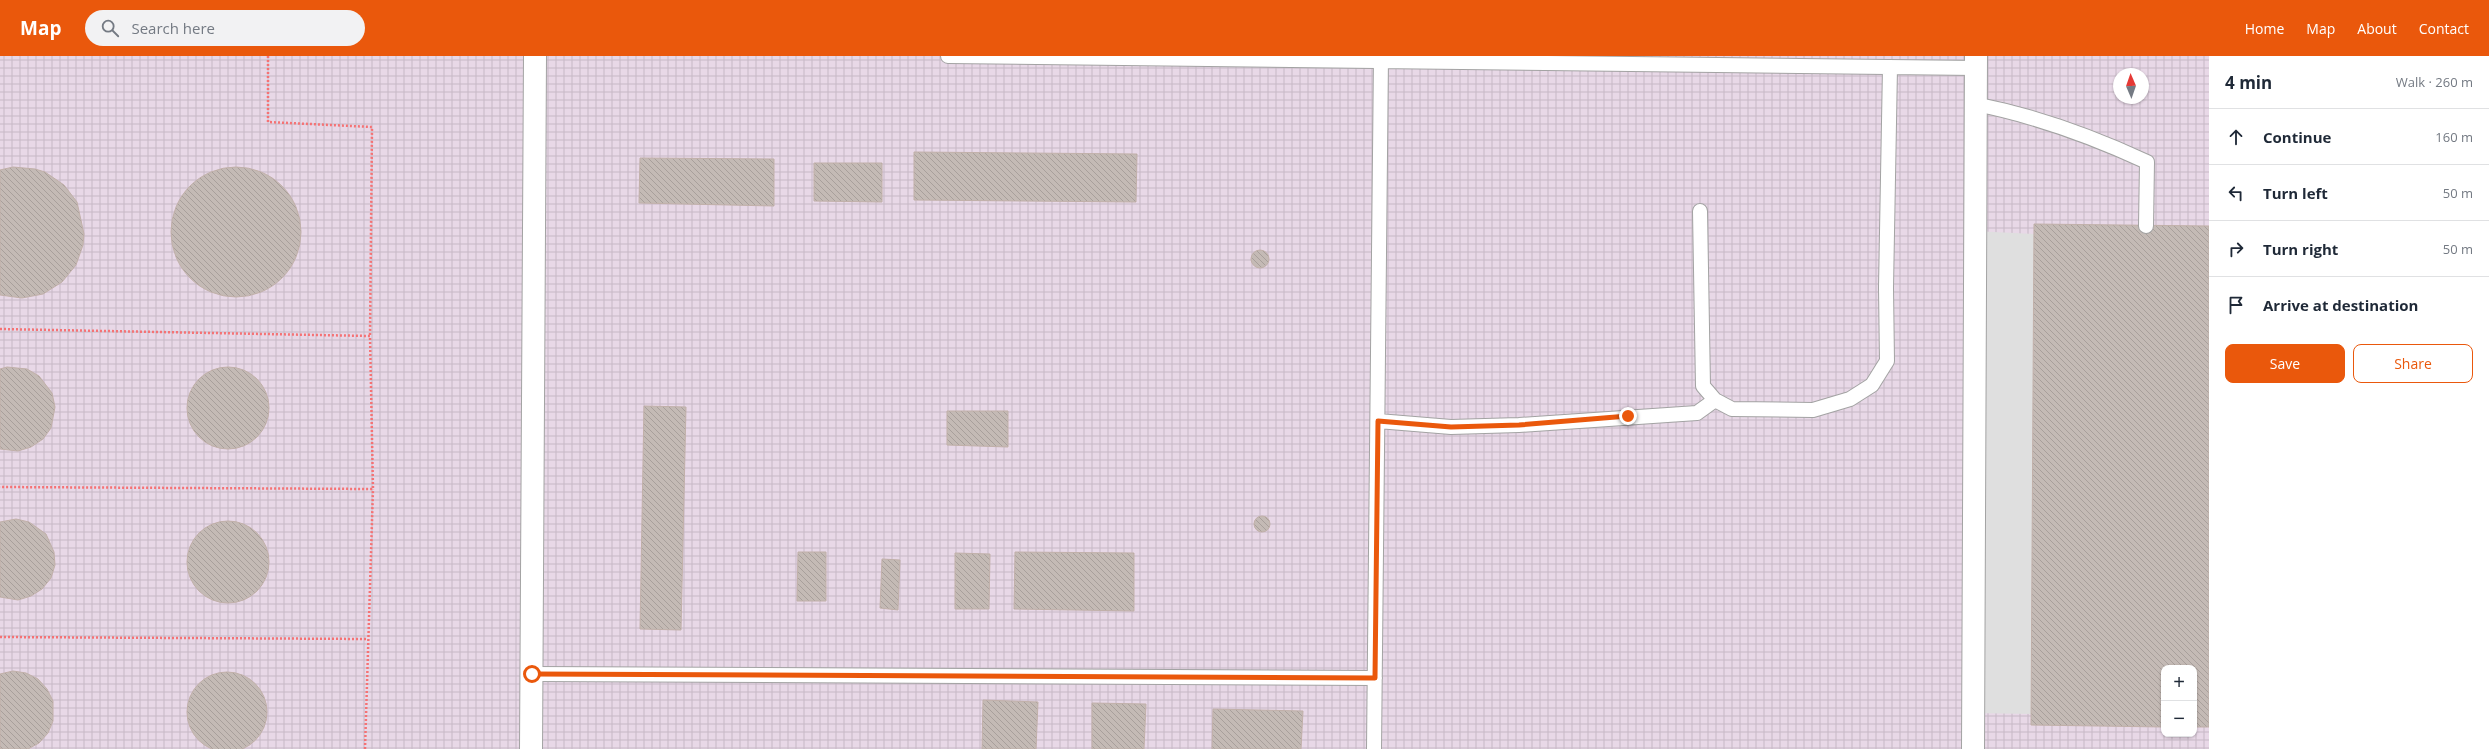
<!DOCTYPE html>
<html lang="en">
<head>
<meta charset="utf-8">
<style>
	:root { --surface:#fff; --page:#f2f2f3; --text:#1f2937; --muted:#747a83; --line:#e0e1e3; --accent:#ea580c }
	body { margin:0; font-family:"Open Sans",sans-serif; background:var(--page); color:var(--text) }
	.controls { position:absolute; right:12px; bottom:12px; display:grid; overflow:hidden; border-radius:8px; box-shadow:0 1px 3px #0004 }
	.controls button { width:36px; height:36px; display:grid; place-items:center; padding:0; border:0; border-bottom:1px solid var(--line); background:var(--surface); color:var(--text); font:20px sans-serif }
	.compass { position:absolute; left:2113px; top:12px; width:36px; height:36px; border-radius:50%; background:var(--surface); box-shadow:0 1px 3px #0004; rotate:358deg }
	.stop { position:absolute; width:12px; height:12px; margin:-9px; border:3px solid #ea580c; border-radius:50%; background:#fff }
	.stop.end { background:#ea580c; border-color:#fff; box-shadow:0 1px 4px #0008 }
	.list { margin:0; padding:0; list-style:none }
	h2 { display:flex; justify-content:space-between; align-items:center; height:52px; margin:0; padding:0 16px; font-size:17px }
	h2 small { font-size:13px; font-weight:400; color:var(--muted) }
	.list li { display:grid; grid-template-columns:26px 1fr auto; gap:12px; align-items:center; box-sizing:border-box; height:56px; padding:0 16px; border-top:1px solid var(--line) }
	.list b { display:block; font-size:15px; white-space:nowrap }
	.list em { font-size:13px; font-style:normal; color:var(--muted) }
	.actions { display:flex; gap:8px; padding:12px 16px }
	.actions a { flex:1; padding:9px 0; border:1px solid var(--accent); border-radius:8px; text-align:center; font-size:14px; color:var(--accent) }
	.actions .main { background:var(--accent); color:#fff }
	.icon { flex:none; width:22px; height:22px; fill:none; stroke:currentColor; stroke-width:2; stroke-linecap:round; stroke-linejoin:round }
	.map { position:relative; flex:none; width:2209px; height:693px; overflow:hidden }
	header { display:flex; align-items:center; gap:24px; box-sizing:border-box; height:56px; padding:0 20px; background:var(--accent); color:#fff }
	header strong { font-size:19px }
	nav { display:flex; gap:22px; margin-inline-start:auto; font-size:14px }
	.search { width:280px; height:36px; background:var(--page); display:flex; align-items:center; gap:10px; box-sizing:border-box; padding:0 14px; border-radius:22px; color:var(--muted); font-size:15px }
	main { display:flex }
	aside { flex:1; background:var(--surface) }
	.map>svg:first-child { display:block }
	.industrial { fill:url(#industrial-grid); fill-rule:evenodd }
	.parking { fill:#dfdfdf }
	.building { fill:url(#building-back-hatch); stroke:#c1b0a9 }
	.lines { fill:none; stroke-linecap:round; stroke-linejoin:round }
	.service-casing { stroke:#a3a3a3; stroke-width:16 }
	.minor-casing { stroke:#a3a3a3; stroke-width:24 }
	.path { stroke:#f57274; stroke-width:2.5; stroke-dasharray:2 2; stroke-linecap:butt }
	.service { stroke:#fff; stroke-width:14 }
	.minor { stroke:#fff; stroke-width:22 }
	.route { stroke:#ea580c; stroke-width:5 }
</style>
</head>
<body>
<header>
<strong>Map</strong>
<div class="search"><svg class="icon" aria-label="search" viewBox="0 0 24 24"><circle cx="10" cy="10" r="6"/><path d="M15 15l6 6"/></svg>Search here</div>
<nav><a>Home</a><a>Map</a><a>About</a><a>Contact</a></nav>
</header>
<main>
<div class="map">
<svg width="2209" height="693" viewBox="0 0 2209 693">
	<defs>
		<pattern id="industrial-grid" width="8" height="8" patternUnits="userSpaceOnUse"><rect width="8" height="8" fill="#e8d8e7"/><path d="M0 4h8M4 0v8" fill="none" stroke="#c7b9c6"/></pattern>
		<pattern id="building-back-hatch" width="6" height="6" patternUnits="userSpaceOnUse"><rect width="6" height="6" fill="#c4bab5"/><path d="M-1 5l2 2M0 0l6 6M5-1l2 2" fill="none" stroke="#a89f9b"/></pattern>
	</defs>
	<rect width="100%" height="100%" fill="#f0ebe6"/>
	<path class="industrial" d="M0,0H2209V693H0ZM2119,18H2143V42H2119ZM2164,612H2194V678H2164Z"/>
	<path class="parking" d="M1974,175L2034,178L2031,658L1973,657Z"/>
	<path class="building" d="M914,96L1137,98L1136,146L914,144Z
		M640,102L774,103V150L639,147Z
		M814,107H882V146L814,145Z
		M171 176a65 65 0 1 1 130 0a65 65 0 1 1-130 0Z
		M13,111L35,113L45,116L64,129L77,146L84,178L83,189L76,209L62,226L43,238L22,242L0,239V114Z
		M2034,168L2209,170V671H2194V612H2164V671L2031,669Z
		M1251 203a9 9 0 1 1 18 0a9 9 0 1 1-18 0Z
		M7,311L27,313L39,320L52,337L55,351L51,372L43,383L31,391L18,395L0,393V313Z
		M187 352a41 41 0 1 1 82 0a41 41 0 1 1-82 0Z
		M644,350L686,351L681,574L640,573Z
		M947,355H1008V391L947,389Z
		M1254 468a8 8 0 1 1 16 0a8 8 0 1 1-16 0Z
		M16,463L29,466L46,478L54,496L55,509L51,522L42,533L31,540L18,544L0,541V466Z
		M187 506a41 41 0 1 1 82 0a41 41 0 1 1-82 0Z
		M798,496H826V545H797Z
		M1015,496L1134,497V555L1014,553Z
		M955,497L990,498L989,553H955Z
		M882,503L900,504L898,554L880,552Z
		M13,615L26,617L38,623L47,633L53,645V665L48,677L39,687L28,693H0V618Z
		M187 656a40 40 0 1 1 80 0a40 40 0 1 1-80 0Z
		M983,644L1038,646L1036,693H982Z
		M1092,647L1146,648L1144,693H1092Z
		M1213,653L1303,655L1301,693H1212Z"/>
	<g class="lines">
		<g class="service-casing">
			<path id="service" d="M948,0L1976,12
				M1975,48C2036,60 2091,80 2147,106L2146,170
				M1700,155L1703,330L1715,344L1732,353L1813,354L1850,343L1872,329L1887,305L1886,232L1890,11
				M1378,365L1451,371L1519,369L1697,357L1715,344
				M532,618L1375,622
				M1374,693L1381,0"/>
		</g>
		<g class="minor-casing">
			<path id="minor" d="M531,693L535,0
				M1973,693L1976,0"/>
		</g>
		<path class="path" d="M268,0V66L372,71L370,280
			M0,273L370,280L373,433L0,431
			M0,581L368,583
			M365,693L373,433"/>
		<use href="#service" class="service"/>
		<use href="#minor" class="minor"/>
	</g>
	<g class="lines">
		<path class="route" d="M532,618L1375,622L1378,365L1451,371L1519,369L1628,360"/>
	</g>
</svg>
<div class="controls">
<button>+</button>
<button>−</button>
</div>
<svg class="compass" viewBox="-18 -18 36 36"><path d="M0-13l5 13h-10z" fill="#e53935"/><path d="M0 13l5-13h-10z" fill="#747a83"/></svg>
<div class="stop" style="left:532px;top:618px"></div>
<div class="stop end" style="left:1628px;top:360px"></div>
</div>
<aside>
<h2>4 min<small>Walk · 260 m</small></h2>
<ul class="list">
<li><svg class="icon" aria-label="ahead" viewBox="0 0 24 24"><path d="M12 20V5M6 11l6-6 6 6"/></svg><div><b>Continue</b></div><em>160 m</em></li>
<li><svg class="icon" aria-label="left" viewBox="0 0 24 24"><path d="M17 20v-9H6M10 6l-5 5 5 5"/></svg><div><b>Turn left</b></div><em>50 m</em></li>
<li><svg class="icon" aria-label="right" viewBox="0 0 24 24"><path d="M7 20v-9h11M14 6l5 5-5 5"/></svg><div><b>Turn right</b></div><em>50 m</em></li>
<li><svg class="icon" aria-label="arrive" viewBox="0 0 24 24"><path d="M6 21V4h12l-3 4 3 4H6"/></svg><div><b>Arrive at destination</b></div></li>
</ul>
<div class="actions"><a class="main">Save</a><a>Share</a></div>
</aside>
</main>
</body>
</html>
